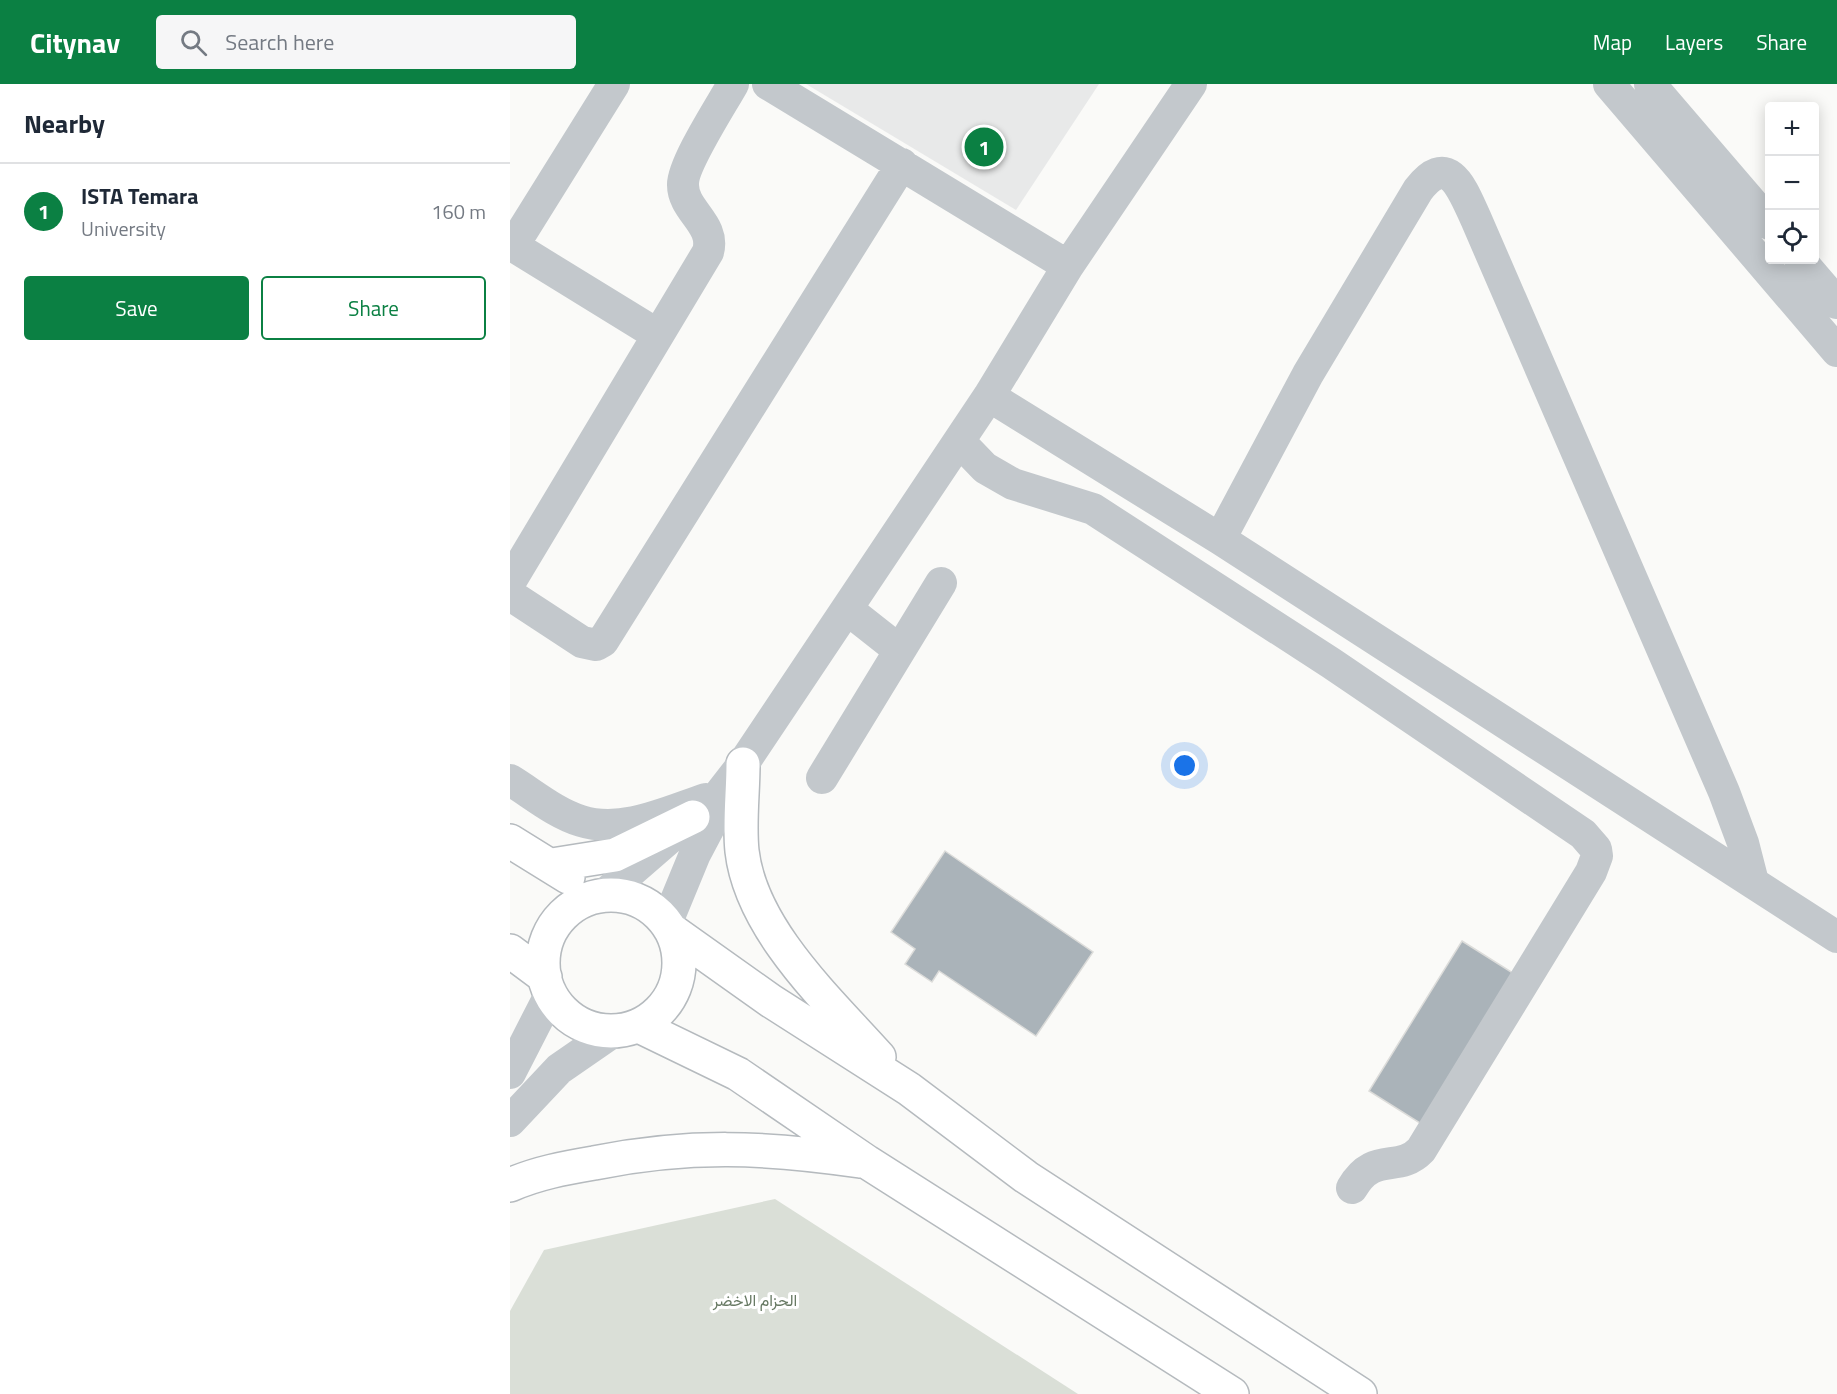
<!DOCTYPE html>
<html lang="en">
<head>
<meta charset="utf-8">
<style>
	:root { --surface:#fff; --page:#f6f6f7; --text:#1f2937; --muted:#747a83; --line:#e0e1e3; --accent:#0b8043 }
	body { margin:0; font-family:"Titillium Web",Vazirmatn,sans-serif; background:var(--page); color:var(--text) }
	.controls { position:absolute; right:18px; top:18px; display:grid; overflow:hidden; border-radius:6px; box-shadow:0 3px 15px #0003 }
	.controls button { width:54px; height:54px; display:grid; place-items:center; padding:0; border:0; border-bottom:2px solid var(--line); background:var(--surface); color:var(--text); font:30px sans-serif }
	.you { position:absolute; left:675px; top:682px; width:21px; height:21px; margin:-15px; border:4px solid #fff; border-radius:50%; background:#1a73e8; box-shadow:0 0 0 9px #1a73e833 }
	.badge { display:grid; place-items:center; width:39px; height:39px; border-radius:50%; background:var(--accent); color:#fff; font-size:20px; font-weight:700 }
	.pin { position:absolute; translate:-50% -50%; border:3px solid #fff; box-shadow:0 2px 6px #0006 }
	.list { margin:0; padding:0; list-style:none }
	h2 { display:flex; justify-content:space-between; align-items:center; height:78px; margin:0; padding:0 24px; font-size:26px }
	h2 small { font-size:20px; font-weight:400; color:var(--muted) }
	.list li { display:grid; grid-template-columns:39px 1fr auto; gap:18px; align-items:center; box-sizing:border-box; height:96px; padding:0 24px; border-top:2px solid var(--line) }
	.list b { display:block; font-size:22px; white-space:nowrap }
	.list p { margin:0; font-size:20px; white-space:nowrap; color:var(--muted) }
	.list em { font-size:20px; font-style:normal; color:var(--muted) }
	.actions { display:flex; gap:12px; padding:18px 24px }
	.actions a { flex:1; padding:14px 0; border:2px solid var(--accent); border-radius:6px; text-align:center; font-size:21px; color:var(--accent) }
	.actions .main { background:var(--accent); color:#fff }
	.icon { flex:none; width:33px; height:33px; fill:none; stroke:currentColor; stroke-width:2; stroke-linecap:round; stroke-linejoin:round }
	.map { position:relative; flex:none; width:1327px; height:1310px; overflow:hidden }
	header { display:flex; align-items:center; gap:36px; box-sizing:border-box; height:84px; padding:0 30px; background:var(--accent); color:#fff }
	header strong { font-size:28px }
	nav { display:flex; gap:33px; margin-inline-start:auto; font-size:21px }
	.search { width:420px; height:54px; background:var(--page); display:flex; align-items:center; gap:15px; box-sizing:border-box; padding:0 21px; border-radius:6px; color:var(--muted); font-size:22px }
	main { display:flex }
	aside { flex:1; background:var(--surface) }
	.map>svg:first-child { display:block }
	.built { fill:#e8e9e9 }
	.green { fill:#dadfd7 }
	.building { fill:#aab3b9; stroke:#dcdcda; stroke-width:1.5 }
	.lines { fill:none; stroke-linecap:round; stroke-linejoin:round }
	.major-casing { stroke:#b5babe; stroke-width:36 }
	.minor { stroke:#c3c8cc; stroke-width:32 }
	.major { stroke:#fff; stroke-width:33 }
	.labels { text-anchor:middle; stroke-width:6; stroke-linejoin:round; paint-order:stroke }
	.park-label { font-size:16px; fill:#687a64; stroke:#fff }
</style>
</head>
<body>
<header>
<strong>Citynav</strong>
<div class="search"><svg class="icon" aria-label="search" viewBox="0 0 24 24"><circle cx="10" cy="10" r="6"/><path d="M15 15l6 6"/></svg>Search here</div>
<nav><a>Map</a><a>Layers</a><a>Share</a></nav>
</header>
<main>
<aside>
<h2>Nearby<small></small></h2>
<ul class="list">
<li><span class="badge">1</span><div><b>ISTA Temara</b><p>University</p></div><em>160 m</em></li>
</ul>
<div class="actions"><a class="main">Save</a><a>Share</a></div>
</aside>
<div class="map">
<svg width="1327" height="1310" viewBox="0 0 1327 1310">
	<rect width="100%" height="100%" fill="#fafaf8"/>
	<path class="built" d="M296,0H589L506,126Z"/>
	<path class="green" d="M265,1115L568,1310H0V1227L34,1166Z"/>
	<path class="building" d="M435,767L583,868L526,952L429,887L422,898L395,880L405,865L381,848Z
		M952,857L1006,891L913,1041L859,1007Z"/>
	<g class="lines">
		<g class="major-casing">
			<path id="major" d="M233,680C233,709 229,739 232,767C241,846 319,917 369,973
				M0,757L58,793
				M42,781L105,771L183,733
				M33 879a68 68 0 1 1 136 0a68 68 0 1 1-136 0Z
				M161,846L261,917L399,1005L516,1093L850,1310
				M0,867L35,893
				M129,942L228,990L357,1078L722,1310
				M0,1101C27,1089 55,1084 84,1079C180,1060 254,1063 350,1077"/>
		</g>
		<path class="minor" d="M258,0L558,182
			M1099,0L1327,267
			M1140,0L1260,140
			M0,160L148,251
			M3,162L104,0
			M1290,176L1327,219
			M479,312L710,455L1327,853
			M449,357L475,384L503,400L583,425L821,579L1073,750L1086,765L1087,772L1081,788L911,1066C888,1090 864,1066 842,1104
			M710,455L798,290L908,106C939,65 953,107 966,135L1214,708L1233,759L1243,798
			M0,498L198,168C206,140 173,127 173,101C172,81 212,20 223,0
			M0,511L72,558L86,561L93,557L392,80
			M337,525L389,566
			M312,694L431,499
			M0,696C23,710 45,729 71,737C112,750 157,728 196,715
			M95,810L208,712L233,680L479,312L558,182L681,0
			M157,838L185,770L214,715
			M0,989L41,909
			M0,1037L49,985L104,947"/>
		<use href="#major" class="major"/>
	</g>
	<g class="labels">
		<g class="park-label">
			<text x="245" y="1222">الحزام الاخضر</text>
		</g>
	</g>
</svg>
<div class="controls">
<button>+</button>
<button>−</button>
<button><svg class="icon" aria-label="locate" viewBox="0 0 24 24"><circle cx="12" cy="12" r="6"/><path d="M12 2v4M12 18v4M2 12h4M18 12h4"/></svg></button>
</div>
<div class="you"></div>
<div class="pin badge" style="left:474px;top:63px">1</div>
</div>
</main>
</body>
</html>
